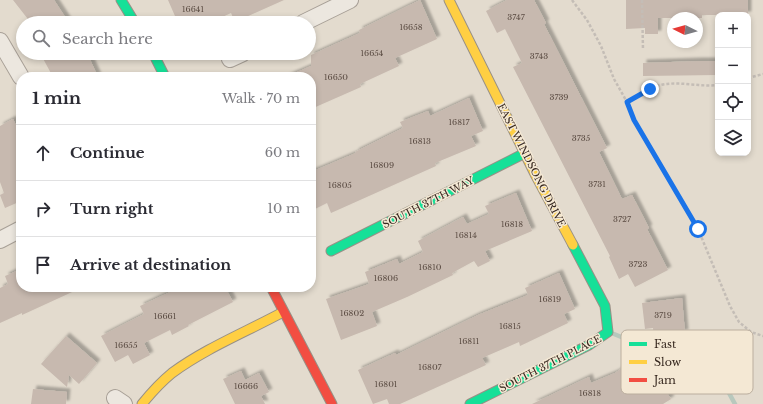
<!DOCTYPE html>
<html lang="en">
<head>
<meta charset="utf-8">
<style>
	:root { --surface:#fff; --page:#f7f7f7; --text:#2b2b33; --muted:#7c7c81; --line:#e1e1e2 }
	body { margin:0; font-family:"Libre Baskerville",serif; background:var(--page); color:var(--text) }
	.controls { position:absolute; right:12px; top:12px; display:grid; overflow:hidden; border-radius:8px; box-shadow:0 2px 6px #0003 }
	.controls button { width:36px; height:36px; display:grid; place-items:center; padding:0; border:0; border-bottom:1px solid var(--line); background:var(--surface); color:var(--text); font:20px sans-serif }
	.compass { position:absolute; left:667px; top:12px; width:36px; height:36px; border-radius:50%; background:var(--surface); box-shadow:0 2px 6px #0003; rotate:275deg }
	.stop { position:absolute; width:12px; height:12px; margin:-9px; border:3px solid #1a73e8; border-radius:50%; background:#fff }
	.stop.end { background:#1a73e8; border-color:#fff; box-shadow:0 1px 4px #0008 }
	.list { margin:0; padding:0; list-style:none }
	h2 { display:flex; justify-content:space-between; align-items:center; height:52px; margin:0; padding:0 16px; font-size:17px }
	h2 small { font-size:13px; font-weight:400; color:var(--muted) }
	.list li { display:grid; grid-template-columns:26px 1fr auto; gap:12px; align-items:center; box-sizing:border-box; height:56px; padding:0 16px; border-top:1px solid var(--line) }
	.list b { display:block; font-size:15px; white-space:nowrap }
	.list em { font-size:13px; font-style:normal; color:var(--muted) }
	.icon { flex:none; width:22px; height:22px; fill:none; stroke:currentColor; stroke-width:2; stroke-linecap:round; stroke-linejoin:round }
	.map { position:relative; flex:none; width:763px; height:404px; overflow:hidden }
	.search { position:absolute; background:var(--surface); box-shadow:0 2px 6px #0003; left:16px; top:16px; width:300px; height:44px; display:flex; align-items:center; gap:10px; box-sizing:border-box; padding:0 14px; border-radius:22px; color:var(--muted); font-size:15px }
	.panel { position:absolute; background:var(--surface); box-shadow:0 2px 6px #0003; left:16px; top:72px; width:300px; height:220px; border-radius:16px }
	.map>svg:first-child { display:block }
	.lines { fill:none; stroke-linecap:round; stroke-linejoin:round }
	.stream { stroke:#b8c8bd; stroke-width:4.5 }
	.building { fill:#c7b9af; filter:url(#shadow) }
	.street-casing { stroke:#a8a097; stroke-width:18 }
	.fast-casing { stroke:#989086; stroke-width:11 }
	.slow-casing { stroke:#989086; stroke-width:11 }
	.jam-casing { stroke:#989086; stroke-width:11 }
	.path { stroke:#c4bdb6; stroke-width:2.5; stroke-dasharray:3 2; stroke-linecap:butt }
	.street { stroke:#ece7df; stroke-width:16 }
	.fast { stroke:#16e098; stroke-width:9 }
	.slow { stroke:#ffcf43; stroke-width:9 }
	.jam { stroke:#f24e42; stroke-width:9 }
	.route { stroke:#1a73e8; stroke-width:5 }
	.labels { text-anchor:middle; stroke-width:3; stroke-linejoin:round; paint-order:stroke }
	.number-label { font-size:8px; fill:#5b4c43 }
	.street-label { font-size:10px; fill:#37281f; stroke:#f4e8d4 }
	.key { fill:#f4e8d4; stroke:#bbae9e; stroke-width:1 }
	.key-label { font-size:11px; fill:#37281f }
</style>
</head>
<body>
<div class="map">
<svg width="763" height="404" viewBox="0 0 763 404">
	<defs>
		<filter id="shadow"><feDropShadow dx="3.5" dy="-3.5" stdDeviation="1" flood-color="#0004"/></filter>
	</defs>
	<rect width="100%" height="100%" fill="#e3dbce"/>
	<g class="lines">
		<path class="stream" d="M614,334L660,353L723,382L735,404"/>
	</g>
	<path class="building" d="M13,0H54L69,23H31Z
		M168,0H284L235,22L231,13L209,23H178Z
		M420,0L437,39L395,58L399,66L360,84L361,87L311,109V77H286L311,66V55L360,33L359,30Z
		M507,0H534L546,23L544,24L607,148L599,152L622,199L632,195L649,228L647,229L668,270L635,287L628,274L619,279L609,257L610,256L513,67L522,63L505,29L497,33L486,11Z
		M626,0H748V15H702V18H658V34H645V28L626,29Z
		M40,53H87L98,77H53Z
		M700,61H718V75L643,76V63Z
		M469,98L483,131L471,136L476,146L435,163L436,166L331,213L327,203L311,211V172L356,153L355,152L403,128L400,122L428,111L430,116Z
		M13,119L21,135V201L5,208L0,195L4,193L0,182V126Z
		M516,193L532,231L485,251L490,261L478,267L474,261L452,273L453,275L407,297L372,312L377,326L341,340L326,299L369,284L365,272L397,259L399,264L423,252L418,241L463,217L467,224L489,214L485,206Z
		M21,269V287H83L22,315V313L0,323V288L8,284L5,276Z
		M559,273L575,309L564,314L568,323L520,346L519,342L482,358L486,365L400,404H389L387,399L373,404L358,370L395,353L396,355L478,315L528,295L525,288Z
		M181,287H225L233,302L188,325L189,326L172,335L170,330L144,343L150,355L133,364L128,355L115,362L101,336L144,314L140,306Z
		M682,298L685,333L654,337L653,328L645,329L642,303Z
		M66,336L97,363L79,384L69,375L67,387L41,364Z
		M646,362L671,399L663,404H532L589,377L591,383L615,373L628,364L633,371Z
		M241,371L245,380L259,373L269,392L261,396L265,404H235L223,379Z
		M33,389L67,392L66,404H31Z"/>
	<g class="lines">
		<g class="street-casing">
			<path id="street" d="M303,23L350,0
				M0,41L21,77
				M230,59L243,53
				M0,240L21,229
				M115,398L124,404"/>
		</g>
		<g class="fast-casing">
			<path id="fast" d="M121,0L135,23
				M153,53L165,77
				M331,251L525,153
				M470,404L589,345L608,332L605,306L573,245"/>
		</g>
		<g class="slow-casing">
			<path id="slow" d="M449,0L536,176L573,245
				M142,404C151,393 161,382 172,373C206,348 246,332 283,312"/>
		</g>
		<g class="jam-casing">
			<path id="jam" d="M271,287L332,404"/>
		</g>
		<path class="path" d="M572,0L587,20L601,46L614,79L627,102C639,95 653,85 667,84C683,82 701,87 718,85
			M642,0L643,50
			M748,78L763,74
			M627,102L634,120L698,229L730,306L739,322L751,332L763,336"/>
		<use href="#street" class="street"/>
		<use href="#fast" class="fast"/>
		<use href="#slow" class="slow"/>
		<use href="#jam" class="jam"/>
	</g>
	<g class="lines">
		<path class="route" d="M650,89L627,102L634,120L698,229"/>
	</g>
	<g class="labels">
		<g class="number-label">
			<text x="193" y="12">16641</text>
			<text x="516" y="20">3747</text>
			<text x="411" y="30">16658</text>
			<text x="372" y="56">16654</text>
			<text x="539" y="59">3743</text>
			<text x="336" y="80">16650</text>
			<text x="559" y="100">3739</text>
			<text x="459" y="125">16817</text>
			<text x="581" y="141">3735</text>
			<text x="420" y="144">16813</text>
			<text x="382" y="168">16809</text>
			<text x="597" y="187">3731</text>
			<text x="340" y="188">16805</text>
			<text x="622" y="222">3727</text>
			<text x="512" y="227">16818</text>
			<text x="466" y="238">16814</text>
			<text x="638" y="267">3723</text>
			<text x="430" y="270">16810</text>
			<text x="386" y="281">16806</text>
			<text x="550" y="302">16819</text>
			<text x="352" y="316">16802</text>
			<text x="663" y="318">3719</text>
			<text x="165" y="319">16661</text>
			<text x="510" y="329">16815</text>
			<text x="469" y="344">16811</text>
			<text x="126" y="348">16655</text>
			<text x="430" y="370">16807</text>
			<text x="386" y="387">16801</text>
			<text x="246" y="389">16666</text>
			<text x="590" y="396">16818</text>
		</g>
		<g class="street-label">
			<text transform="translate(532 165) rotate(63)" y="4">EAST WINDSONG DRIVE</text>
			<text transform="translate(428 202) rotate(-27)" y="4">SOUTH 37TH WAY</text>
			<text transform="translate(550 363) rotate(-27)" y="4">SOUTH 37TH PLACE</text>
		</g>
	</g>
	<rect x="621" y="330" width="132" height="64" rx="6" class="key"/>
	<rect x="629" y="342" width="18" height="4" fill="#16e098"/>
	<rect x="629" y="360" width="18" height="4" fill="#ffcf43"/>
	<rect x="629" y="378" width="18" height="4" fill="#f24e42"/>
	<g class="key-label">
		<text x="654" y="348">Fast</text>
		<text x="654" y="366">Slow</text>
		<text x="654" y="384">Jam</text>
	</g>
</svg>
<div class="controls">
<button>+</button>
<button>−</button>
<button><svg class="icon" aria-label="locate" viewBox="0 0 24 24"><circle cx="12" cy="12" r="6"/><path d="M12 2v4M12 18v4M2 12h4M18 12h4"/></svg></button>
<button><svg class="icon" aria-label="layers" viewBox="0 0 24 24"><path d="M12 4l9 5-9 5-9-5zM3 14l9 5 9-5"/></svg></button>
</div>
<svg class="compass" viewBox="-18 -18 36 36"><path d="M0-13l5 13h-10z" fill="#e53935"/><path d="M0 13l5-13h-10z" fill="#7c7c81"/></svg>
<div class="stop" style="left:698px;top:229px"></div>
<div class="stop end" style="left:650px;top:89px"></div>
<div class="search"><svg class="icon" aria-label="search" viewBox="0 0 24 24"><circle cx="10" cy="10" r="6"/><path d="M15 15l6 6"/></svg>Search here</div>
<section class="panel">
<h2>1 min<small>Walk · 70 m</small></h2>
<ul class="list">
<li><svg class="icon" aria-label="ahead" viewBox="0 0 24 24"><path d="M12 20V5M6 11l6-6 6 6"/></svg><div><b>Continue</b></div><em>60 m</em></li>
<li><svg class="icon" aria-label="right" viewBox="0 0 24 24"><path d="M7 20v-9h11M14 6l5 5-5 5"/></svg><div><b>Turn right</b></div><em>10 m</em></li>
<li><svg class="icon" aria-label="arrive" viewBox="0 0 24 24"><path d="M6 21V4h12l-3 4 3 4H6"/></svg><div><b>Arrive at destination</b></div></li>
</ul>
</section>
</div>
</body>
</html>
